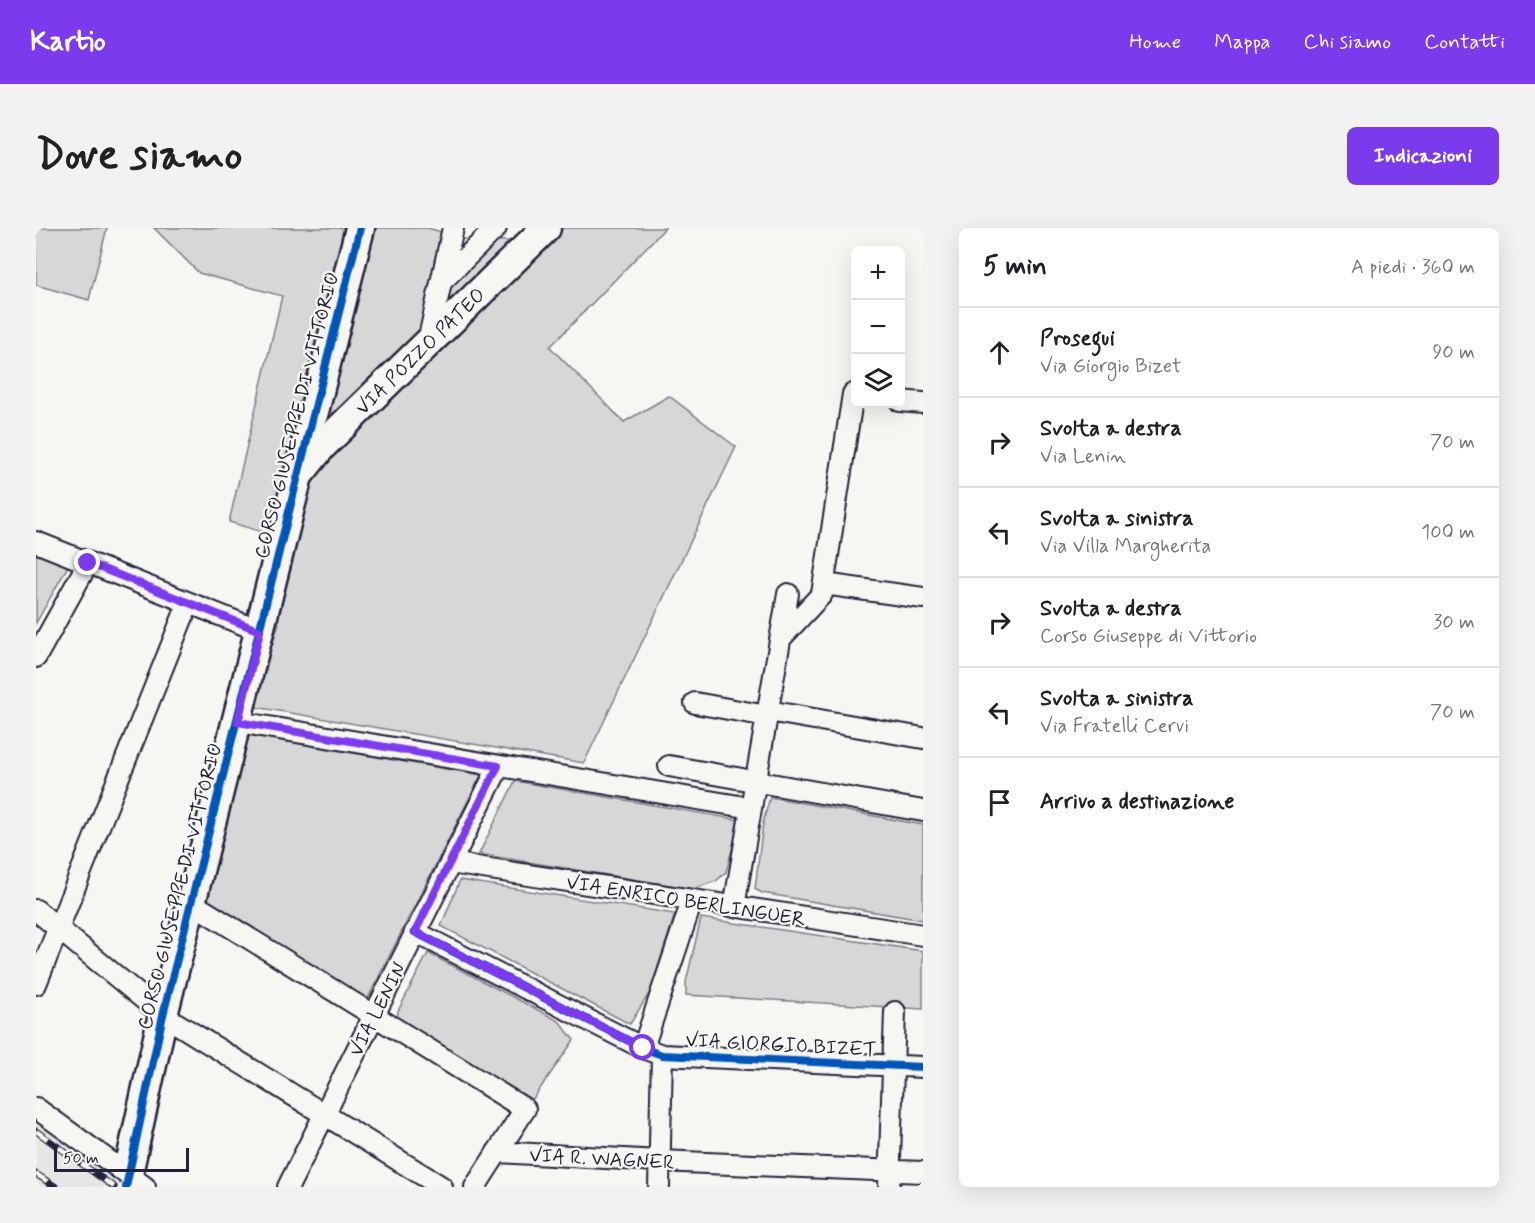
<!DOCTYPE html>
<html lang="it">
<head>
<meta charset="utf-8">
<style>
	:root { --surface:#fff; --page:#f2f2f2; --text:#202124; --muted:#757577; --line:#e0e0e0; --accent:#7c3aed }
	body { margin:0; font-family:Mynerve,sans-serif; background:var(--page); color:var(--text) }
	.controls { position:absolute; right:18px; top:18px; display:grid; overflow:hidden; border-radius:9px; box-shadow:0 6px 24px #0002 }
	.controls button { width:54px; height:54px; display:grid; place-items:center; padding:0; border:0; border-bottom:2px solid var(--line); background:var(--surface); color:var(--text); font:30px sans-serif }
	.scale { position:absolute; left:18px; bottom:15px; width:135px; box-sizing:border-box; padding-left:6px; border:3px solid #22223b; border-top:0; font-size:16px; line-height:21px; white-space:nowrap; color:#22223b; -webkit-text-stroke:4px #f6f6f2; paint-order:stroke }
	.stop { position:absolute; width:18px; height:18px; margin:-14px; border:4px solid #7c3aed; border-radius:50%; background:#fff }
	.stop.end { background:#7c3aed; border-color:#fff; box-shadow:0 2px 6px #0008 }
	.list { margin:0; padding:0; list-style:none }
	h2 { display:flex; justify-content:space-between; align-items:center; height:78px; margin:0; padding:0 24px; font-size:26px }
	h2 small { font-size:20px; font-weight:400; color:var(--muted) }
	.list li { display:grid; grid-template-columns:39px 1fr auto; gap:18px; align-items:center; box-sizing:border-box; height:90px; padding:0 24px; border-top:2px solid var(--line) }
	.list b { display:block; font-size:22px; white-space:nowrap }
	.list p { margin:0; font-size:20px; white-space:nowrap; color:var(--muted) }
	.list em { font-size:20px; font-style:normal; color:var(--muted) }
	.icon { flex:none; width:33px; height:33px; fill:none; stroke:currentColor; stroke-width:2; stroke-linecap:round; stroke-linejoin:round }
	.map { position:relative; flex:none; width:887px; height:959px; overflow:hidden; border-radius:9px }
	header { display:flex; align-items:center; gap:36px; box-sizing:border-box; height:84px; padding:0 30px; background:var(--accent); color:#fff }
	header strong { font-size:28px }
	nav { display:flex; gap:33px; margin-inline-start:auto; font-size:21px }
	.intro { display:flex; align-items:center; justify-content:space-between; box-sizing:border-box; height:144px; padding:0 36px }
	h1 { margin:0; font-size:42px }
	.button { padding:15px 27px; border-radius:9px; background:var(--accent); color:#fff; font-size:21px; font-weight:700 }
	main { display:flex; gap:36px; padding:0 36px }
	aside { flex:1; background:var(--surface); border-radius:9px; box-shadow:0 6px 24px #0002 }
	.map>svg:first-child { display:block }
	.built { fill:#e6e6e4 }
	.green { fill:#d7d7d7; stroke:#7c7c89; stroke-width:1.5 }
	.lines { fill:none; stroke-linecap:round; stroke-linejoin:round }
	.street-casing { stroke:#22223b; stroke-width:24 }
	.secondary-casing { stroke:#22223b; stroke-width:33 }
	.street { stroke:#f6f6f2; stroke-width:20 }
	.secondary { stroke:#f6f6f2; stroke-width:28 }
	.rail-casing { stroke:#22223b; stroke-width:7 }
	.rail { stroke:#f6f6f2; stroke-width:4.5; stroke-dasharray:14; stroke-linecap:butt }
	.cycleway-casing { stroke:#f6f6f2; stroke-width:11 }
	.cycleway { stroke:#0057b8; stroke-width:8 }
	.route { stroke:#7c3aed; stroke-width:8 }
	.labels { text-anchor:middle; stroke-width:4.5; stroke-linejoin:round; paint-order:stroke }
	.street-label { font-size:20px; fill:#22223b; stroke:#f6f6f2 }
</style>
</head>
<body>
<header>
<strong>Kartio</strong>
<nav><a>Home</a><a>Mappa</a><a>Chi siamo</a><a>Contatti</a></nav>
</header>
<div class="intro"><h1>Dove siamo</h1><a class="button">Indicazioni</a></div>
<main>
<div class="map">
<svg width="887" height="959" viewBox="0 0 887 959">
	<rect width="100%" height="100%" fill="#f6f6f2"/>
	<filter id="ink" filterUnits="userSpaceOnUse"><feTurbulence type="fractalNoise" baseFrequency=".0167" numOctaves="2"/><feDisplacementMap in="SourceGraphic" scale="12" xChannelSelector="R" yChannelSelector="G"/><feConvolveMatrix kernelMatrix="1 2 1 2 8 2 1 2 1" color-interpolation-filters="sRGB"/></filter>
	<g filter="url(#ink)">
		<path class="built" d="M0,894L93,959H0Z"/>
		<path class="green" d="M0,0H71L53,72L0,57Z
			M118,0H392L428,11L510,15L526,0H629L514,119L588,194L633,168L700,219L548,535L219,479L233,420L236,418L243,395L240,392L259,314L193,294L246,68L163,45Z
			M0,325L32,338L0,395Z
			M211,507L445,547L331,772L170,674Z
			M479,553L704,592L690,644L680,653L657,661L443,626Z
			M734,569L887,597V692L726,665L719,661L727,595Z
			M424,652L639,686L614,764L594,796L405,698Z
			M665,690L887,723V781L650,767V754Z
			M392,725L523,793L538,812L496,872L361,790L362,783Z"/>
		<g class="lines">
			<g class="street-casing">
				<path id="street" d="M406,53L460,0
					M392,114L417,0
					M864,173L887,175
					M0,314L224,403
					M788,356L887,370
					M744,411L786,366L817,166L820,167
					M0,429L52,335
					M659,475L731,488
					M732,483L887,510
					M202,494L715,580
					M633,538L887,583
					M414,635L887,707
					M156,675L489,881L439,959
					M698,679L752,366
					M0,682L127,787L406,959
					M379,704L607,820L626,827L887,839
					M0,756L152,376
					M607,820L656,673
					M0,880L109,959
					M461,924L624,933L887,944
					M252,959L463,538
					M623,959L626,827
					M853,959L859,784"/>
			</g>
			<g class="secondary-casing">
				<g id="secondary">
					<path id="s1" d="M265,244L286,218L510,0"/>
					<path d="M93,941L127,787L324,0"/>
				</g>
			</g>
			<use href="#street" class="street"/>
			<use href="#secondary" class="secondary"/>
			<g class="rail-casing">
				<path id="rail" d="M0,903L78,959
					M0,946L20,959"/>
			</g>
			<use href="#rail" class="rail"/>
			<g class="cycleway-casing">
				<path id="cycleway" d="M379,704L607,820L626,827L887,839
					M90,959L127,787L324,0"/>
			</g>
			<use href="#cycleway" class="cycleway"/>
		</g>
	</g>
	<g class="lines" filter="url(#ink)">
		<path class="route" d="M52,335L224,403L202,494L462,538L379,704L607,820"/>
	</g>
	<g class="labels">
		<g class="street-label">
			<text dy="7" stroke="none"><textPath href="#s1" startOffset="170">VIA POZZO PATEO</textPath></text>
			<text transform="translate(260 187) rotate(-76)" y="7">CORSO GIUSEPPE DI VITTORIO</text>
			<text transform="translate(143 658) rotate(-76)" y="7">CORSO GIUSEPPE DI VITTORIO</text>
			<text transform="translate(650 672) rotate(9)" y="7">VIA ENRICO BERLINGUER</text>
			<text transform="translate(341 781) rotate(-63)" y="7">VIA LENIN</text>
			<text transform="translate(745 816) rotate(3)" y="7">VIA GIORGIO BIZET</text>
			<text transform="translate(566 930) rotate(3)" y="7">VIA R. WAGNER</text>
		</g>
	</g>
</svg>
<div class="controls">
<button>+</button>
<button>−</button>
<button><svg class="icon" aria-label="layers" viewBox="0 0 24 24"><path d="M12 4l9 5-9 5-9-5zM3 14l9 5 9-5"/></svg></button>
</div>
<div class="scale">50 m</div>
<div class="stop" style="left:607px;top:820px"></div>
<div class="stop end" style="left:52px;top:335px"></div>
</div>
<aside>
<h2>5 min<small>A piedi · 360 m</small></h2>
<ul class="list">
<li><svg class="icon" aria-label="ahead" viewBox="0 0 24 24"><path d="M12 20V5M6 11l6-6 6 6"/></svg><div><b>Prosegui</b><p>Via Giorgio Bizet</p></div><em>90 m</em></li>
<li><svg class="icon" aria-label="right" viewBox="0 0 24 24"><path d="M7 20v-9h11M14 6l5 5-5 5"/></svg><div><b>Svolta a destra</b><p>Via Lenin</p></div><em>70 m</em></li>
<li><svg class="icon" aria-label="left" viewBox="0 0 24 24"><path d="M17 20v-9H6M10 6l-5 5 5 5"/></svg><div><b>Svolta a sinistra</b><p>Via Villa Margherita</p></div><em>100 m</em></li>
<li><svg class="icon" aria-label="right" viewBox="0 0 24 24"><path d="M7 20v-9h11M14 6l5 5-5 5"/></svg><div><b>Svolta a destra</b><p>Corso Giuseppe di Vittorio</p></div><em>30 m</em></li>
<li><svg class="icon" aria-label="left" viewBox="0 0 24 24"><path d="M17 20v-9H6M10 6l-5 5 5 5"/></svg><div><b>Svolta a sinistra</b><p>Via Fratelli Cervi</p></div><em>70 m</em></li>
<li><svg class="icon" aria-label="arrive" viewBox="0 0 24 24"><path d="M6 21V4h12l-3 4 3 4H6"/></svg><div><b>Arrivo a destinazione</b></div></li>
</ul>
</aside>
</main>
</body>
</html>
